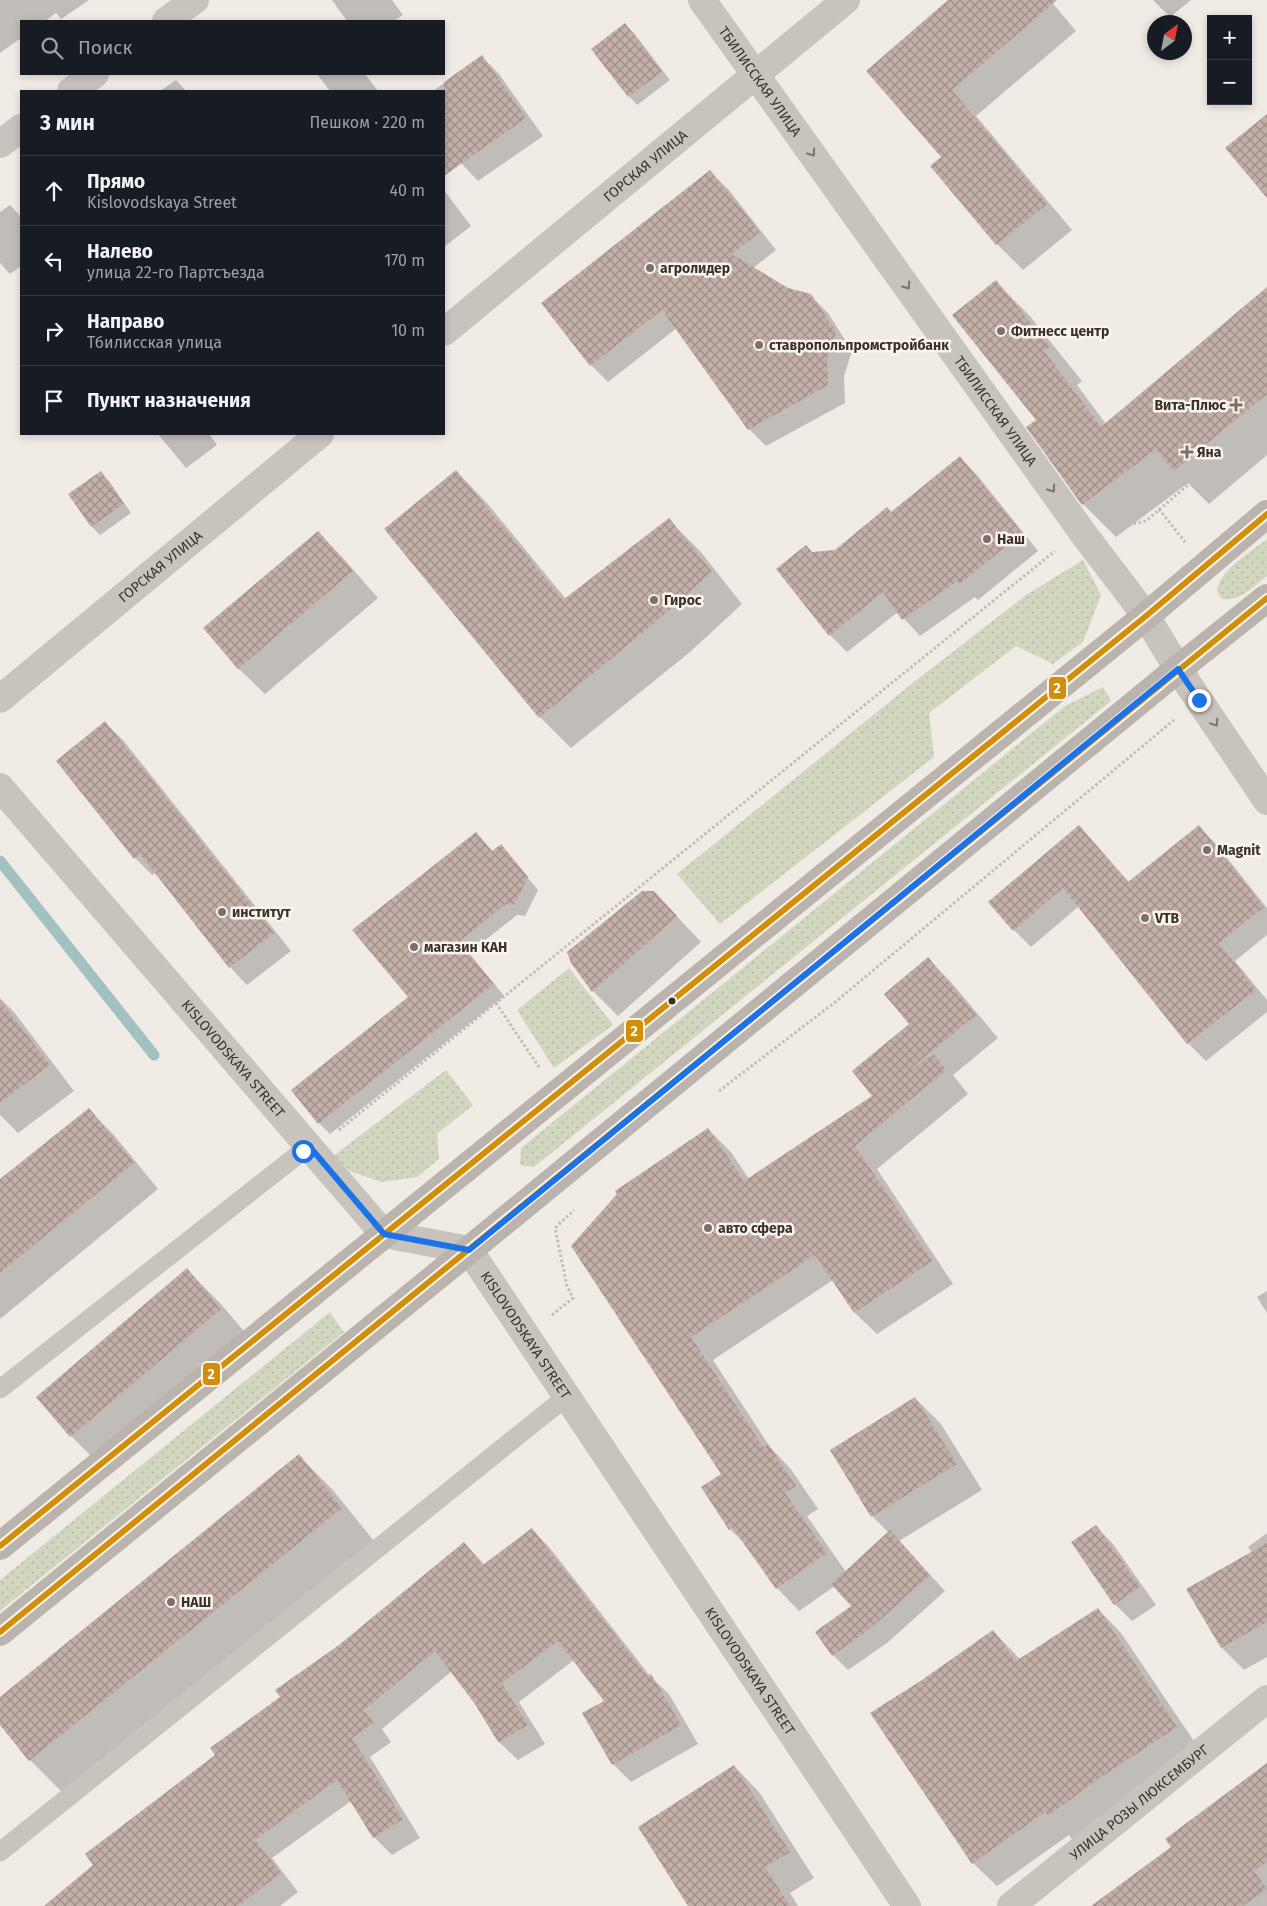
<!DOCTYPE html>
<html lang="ru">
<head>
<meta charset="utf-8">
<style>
	:root { --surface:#171b24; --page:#242831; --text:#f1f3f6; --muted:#9ea1a6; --line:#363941 }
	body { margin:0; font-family:"Fira Sans",sans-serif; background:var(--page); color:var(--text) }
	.controls { position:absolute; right:15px; top:15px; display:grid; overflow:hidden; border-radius:0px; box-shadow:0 2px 8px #0003 }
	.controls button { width:45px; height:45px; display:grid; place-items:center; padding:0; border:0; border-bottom:1px solid var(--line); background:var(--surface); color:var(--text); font:25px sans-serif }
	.compass { position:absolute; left:1147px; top:15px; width:45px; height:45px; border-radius:50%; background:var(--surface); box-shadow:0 2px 8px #0003; rotate:32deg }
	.stop { position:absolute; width:15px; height:15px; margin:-11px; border:4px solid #1a73e8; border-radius:50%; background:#fff }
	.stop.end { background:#1a73e8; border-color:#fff; box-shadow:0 1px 5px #0008 }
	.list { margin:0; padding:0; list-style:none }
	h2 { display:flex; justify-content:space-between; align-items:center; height:65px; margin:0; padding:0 20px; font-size:21px }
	h2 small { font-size:16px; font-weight:400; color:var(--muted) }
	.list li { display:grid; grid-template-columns:32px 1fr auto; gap:15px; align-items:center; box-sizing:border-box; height:70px; padding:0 20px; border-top:1px solid var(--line) }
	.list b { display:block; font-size:19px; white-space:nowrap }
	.list p { margin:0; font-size:16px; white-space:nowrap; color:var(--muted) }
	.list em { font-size:16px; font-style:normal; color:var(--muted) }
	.icon { flex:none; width:28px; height:28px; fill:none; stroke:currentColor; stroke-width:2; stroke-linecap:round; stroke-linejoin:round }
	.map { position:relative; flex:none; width:1267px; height:1906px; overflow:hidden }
	.search { position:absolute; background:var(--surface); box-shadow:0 2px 8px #0003; left:20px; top:20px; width:425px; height:55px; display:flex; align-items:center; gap:12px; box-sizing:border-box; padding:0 18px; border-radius:0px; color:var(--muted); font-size:19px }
	.panel { position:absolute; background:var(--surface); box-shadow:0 2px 8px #0003; left:20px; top:90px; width:425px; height:345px; border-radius:0px }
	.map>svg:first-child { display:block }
	.grass { fill:url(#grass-dots) }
	.shadow { fill:#0003 }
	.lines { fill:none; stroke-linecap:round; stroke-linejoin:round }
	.stream { stroke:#a1c2c1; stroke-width:11 }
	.building { fill:url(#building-cross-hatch) }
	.path { stroke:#c2bbb6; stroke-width:3; stroke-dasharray:2.5 2.5; stroke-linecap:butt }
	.service { stroke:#c9c3be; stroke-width:19 }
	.minor { stroke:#c9c3be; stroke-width:28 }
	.secondary { stroke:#bab3ae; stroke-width:28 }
	.bus-1-casing { stroke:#fbf5ee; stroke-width:10 }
	.bus-1 { stroke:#d18e09; stroke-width:6 }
	.oneway { stroke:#7b726d }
	.route { stroke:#1a73e8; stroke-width:6 }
	.poi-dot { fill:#7a716c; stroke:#fbf5ee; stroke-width:2 }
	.bus-dot { fill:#3b302b; stroke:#fbf5ee; stroke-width:2 }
	.labels { text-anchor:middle; stroke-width:5; stroke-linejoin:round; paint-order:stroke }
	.street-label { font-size:14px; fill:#3b302b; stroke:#fbf5ee }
	.poi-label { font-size:14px; font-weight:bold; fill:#3b302b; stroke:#fbf5ee; text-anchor:start }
	.line-badge { stroke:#fbf5ee; stroke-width:2 }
	.badge-label { font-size:14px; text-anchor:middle; font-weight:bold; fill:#fff }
</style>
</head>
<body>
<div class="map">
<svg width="1267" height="1906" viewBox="0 0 1267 1906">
	<defs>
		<pattern id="grass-dots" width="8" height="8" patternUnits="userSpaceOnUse" patternTransform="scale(1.25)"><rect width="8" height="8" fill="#d1d6bf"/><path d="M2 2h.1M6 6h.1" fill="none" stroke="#b4b8a4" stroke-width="1.8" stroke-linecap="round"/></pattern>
		<pattern id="building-cross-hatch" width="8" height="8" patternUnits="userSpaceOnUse" patternTransform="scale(1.25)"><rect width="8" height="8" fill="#c3afa7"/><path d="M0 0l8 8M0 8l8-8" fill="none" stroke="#a08f88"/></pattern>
	</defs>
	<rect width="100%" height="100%" fill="#f0ebe5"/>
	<path class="grass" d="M1267,539V576C1254,586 1240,602 1222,599L1217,591C1221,568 1250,553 1267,539Z
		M1083,560L1101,595L1083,642L1053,664L1016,646L929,713L934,757L720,924L677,874L914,682L1026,595Z
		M1103,687L1111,701L534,1167L520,1165L521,1148L1065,706Z
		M569,968L613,1025L554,1068L517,1010Z
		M446,1070L473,1105L437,1134L439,1159L417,1177L381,1182L350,1171L332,1157Z
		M330,1312L344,1332L0,1611V1580Z"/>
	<path class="shadow" d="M0,0H89L61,19L56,13L45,21H21V38L0,53Z
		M332,0H392L403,15L394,21H347Z
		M950,0H1050L1076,31L976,116L1072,230L1023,270L997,244L932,166L942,157Z
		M1153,0H1191L1170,17Z
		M625,25L634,33L670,80L637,105L629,96L593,49Z
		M482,57L499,74L543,136L478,181L461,163L444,139V91H433Z
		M317,74H365L378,91H330Z
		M176,80L186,91H160Z
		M710,172L728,189L776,250L753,268L787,289L811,296L828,313L852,351L844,376L845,403L766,446L749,429L677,328L608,382L591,365Z
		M444,190L471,226L444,247Z
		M10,205L21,217V266L10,274L0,263V212Z
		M996,282L1029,315L1082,381L1077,385L1106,424L1267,289V455L1209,504L1188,483L1116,537L1083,504L1038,420Z
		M158,434H209L217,445L186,468Z
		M960,458L977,475L1038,551L978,600L975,597L920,636L898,612L847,652L830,635L836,552L892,513Z
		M456,471L487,503L566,599L669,520L700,551L742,604L690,652L571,748L540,717Z
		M100,473L109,481L131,513L100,535L92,527L69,495Z
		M318,532L343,558L378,598L265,694L239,669L205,628Z
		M105,723L123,740L291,951L247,985L230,967L156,873L152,875L135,858L57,761Z
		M1079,826L1130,883L1199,827L1216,844L1267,908V935L1235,961L1267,1000V1012L1206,1061L1188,1043L1079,906L1031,947L1014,930Z
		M476,833L493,852L501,846L538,890L525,916L517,915L469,953L504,996L330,1134L319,1123L410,997Z
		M654,892L701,942L618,1016L593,991Z
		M928,959L950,981L998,1038L953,1075L968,1094L877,1169L953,1284L877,1334L854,1312L833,1280L713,1360L770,1447L790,1468L818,1509L807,1516L846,1572L889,1533L872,1516L831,1451L915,1398L941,1424L982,1490L899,1541L945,1591L887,1643L848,1670L833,1655L853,1606L835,1586L799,1611L777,1588L748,1547L730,1529L723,1475L572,1246L708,1129L731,1152L749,1179L874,1096L911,1025Z
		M0,998L14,1012L74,1091L18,1133L0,1115Z
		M89,1110L114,1135L158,1189L0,1319V1181Z
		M187,1270L220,1303L253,1342L104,1469L71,1436L37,1397Z
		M1267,1291V1313L1257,1297Z
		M299,1456L332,1489L374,1541L63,1793L30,1760L0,1723V1699Z
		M1096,1526L1113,1544L1156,1605L1132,1621L1115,1604Z
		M532,1530L550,1548L650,1676L669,1694L698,1744L631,1782L613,1764L606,1701L574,1660L519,1702L545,1744L518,1760L499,1742L476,1703L452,1671L382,1729L391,1742L370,1757L420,1838L392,1855L374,1837L351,1801L272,1858L298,1892L280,1906H46L95,1865L340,1646L464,1543L485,1565Z
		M1267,1533V1657L1244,1670L1222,1648L1188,1589L1252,1553L1248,1547Z
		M1098,1609L1121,1633L1200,1750L1072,1839L1069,1835L997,1886L973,1863L920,1683L993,1631L1021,1660Z
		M734,1766L759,1792L814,1878L790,1893L798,1906H690Z
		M1267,1774V1906H1100L1173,1848Z"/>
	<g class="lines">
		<path class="stream" d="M0,861L154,1055"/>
	</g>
	<path class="building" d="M948,0H1057L952,90L1047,204L996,245L930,166L941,157L866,71Z
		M625,23L662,72L628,97L591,49Z
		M482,55L526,118L444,176V82Z
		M1267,114V198L1225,148Z
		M710,170L760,232L732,254L788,288L811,294L836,332L827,358L828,385L748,430L662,310L590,366L541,303Z
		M996,280L1050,347L1044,351L1101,427L1267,287V394L1174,471L1156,449L1082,505L1026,427L1036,420L952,315Z
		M960,456L1022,533L960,584L957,581L902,620L883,592L829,636L776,569L806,545L812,552L835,550L887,507L891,512Z
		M456,470L563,600L669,518L712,572L658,620L539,718L384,529Z
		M101,471L124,504L91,527L68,494Z
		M318,531L353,571L238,669L203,628Z
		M105,721L274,933L229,968L140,854L134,859L56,761Z
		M1079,825L1128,882L1199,825L1264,907L1219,943L1256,990L1187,1044L1063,888L1013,931L988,902Z
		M476,832L492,851L501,844L528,877L514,905L506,904L459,942L494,984L318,1124L291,1090L408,997L352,930Z
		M642,891H654L677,916L592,992L571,963L567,952Z
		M928,957L976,1015L909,1070L934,1054L946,1070L855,1146L932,1261L854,1313L815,1255L691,1337L763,1447L768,1444L796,1486L785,1493L827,1553L776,1589L732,1527L729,1530L701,1487L721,1474L571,1246L617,1194L615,1191L708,1128L744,1181L872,1096L852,1071L909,1024L884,994Z
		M0,1000L50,1065L0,1103Z
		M89,1108L134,1163L0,1273V1179Z
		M187,1268L221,1309L70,1437L36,1397Z
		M915,1397L957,1464L871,1517L830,1450Z
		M299,1454L342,1508L29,1761L0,1725V1697Z
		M1096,1525L1140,1587L1114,1605L1071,1542Z
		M532,1528L647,1676L651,1674L681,1725L612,1765L582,1713L604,1701L558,1641L502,1683L528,1725L498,1742L475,1704L435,1651L364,1710L374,1723L352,1738L403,1819L373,1838L337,1780L255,1840L281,1873L238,1906H44L93,1865L85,1854L215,1755L210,1748L280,1697L275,1690L339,1645L464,1542L483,1565Z
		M890,1530L930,1575L871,1628L832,1656L815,1632L851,1606L831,1584Z
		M1267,1543V1622L1221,1648L1186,1589Z
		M1098,1608L1177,1727L1100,1778L1048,1816L1045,1812L972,1864L870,1713L919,1682L993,1630L1016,1661Z
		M1267,1763V1862L1254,1871L1267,1889L1243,1906H1091L1171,1847L1165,1839Z
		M734,1765L790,1852L765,1867L790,1906H688L638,1827Z"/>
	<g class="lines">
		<path class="path" d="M1159,509L1185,542
			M1119,527L1146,521L1267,417
			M496,1003L539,1067
			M719,1091L834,1003L1174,720
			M339,1130L1055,551
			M552,1315L573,1298L567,1286L555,1228L574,1210"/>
		<path class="service" d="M0,1389L309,1146
			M0,1852L566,1397"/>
		<g class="minor">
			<path id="s1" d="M702,0L1085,536L1146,616L1178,669L1267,801"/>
			<path d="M166,21L195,0"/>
			<path d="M71,91L95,74"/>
			<path d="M0,144L21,128"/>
			<path id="s2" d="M444,332L846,0"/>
			<path id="s3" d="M0,699L320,434"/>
			<path id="s4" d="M0,787L384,1234L469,1250L907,1906"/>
			<path id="s5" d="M1011,1906L1267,1699"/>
		</g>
		<path class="secondary" d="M0,1546L1146,616L1267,514
			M0,1632L469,1250L1178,669L1267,598"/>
		<g class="bus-1-casing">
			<path id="bus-1" d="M0,1546L1146,616L1267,514
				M0,1632L1267,598"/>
		</g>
		<use href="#bus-1" class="bus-1"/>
	</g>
	<defs><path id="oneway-chevron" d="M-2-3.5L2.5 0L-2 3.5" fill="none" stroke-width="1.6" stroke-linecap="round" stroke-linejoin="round" transform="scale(1.25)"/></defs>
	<g class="oneway">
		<use href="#oneway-chevron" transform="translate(812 153) rotate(55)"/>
		<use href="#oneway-chevron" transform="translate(907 286) rotate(55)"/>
		<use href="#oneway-chevron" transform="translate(1052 489) rotate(55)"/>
		<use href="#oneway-chevron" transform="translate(1215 723) rotate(56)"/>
	</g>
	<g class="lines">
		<path class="route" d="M303,1151L309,1146L384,1234L469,1250L1178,669L1199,700"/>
	</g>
	<g class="poi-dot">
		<circle cx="650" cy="268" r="5"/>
		<circle cx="1001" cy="331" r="5"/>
		<circle cx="759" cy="345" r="5"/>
		<path d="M1233.5 397.5h5v5h5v5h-5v5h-5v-5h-5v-5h5z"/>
		<path d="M1184.5 444.5h5v5h5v5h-5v5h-5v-5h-5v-5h5z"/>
		<circle cx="987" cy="539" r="5"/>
		<circle cx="654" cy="600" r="5"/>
		<circle cx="1207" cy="850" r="5"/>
		<circle cx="222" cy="912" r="5"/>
		<circle cx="1145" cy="918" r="5"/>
		<circle cx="414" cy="947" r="5"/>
		<circle cx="708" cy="1228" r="5"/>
		<circle cx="171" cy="1602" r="5"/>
	</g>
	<circle class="bus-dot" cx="672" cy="1001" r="4.5"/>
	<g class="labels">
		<g class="street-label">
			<text dy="5" stroke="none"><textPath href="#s1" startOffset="100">ТБИЛИССКАЯ УЛИЦА</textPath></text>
			<text dy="5" stroke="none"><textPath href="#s2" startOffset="261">ГОРСКАЯ УЛИЦА</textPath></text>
			<text dy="5" stroke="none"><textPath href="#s1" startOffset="505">ТБИЛИССКАЯ УЛИЦА</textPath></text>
			<text dy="5" stroke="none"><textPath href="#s3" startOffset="208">ГОРСКАЯ УЛИЦА</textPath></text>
			<text dy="5" stroke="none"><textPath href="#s4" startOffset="358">KISLOVODSKAYA STREET</textPath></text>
			<text dy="5" stroke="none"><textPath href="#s4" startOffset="778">KISLOVODSKAYA STREET</textPath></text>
			<text dy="5" stroke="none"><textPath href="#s4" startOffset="1182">KISLOVODSKAYA STREET</textPath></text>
			<text dy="5" stroke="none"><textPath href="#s5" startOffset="165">УЛИЦА РОЗЫ ЛЮКСЕМБУРГ</textPath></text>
		</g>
		<g class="poi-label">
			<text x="660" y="273">агролидер</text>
			<text x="1011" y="336">Фитнесс центр</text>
			<text x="769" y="350">ставропольпромстройбанк</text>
			<text x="1226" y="410" text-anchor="end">Вита-Плюс</text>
			<text x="1197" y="457">Яна</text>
			<text x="997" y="544">Наш</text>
			<text x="664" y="605">Гирос</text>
			<text x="1217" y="855">Magnit</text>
			<text x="232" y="917">институт</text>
			<text x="1155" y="923">VTB</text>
			<text x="424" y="952">магазин КАН</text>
			<text x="718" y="1233">авто сфера</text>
			<text x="181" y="1607">НАШ</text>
		</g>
	</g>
	<g class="line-badge">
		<rect x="1048" y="676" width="19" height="24" rx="5" fill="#d18e09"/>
		<rect x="625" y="1019" width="19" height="24" rx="5" fill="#d18e09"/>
		<rect x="202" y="1362" width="19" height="24" rx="5" fill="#d18e09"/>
	</g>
	<g class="badge-label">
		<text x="1057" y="693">2</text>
		<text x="634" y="1036">2</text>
		<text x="211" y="1379">2</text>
	</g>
</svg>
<div class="controls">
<button>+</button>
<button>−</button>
</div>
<svg class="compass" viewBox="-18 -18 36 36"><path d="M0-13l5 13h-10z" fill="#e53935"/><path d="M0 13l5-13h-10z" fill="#9ea1a6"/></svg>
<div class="stop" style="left:303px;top:1151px"></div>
<div class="stop end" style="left:1199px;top:700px"></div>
<div class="search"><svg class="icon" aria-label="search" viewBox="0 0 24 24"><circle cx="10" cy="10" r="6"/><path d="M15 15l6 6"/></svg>Поиск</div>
<section class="panel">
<h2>3 мин<small>Пешком · 220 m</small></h2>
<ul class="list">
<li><svg class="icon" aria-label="ahead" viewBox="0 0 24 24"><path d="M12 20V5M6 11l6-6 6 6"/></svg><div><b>Прямо</b><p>Kislovodskaya Street</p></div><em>40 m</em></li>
<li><svg class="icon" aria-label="left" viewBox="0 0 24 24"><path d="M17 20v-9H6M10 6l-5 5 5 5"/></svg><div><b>Налево</b><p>улица 22-го Партсъезда</p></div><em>170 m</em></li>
<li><svg class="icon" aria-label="right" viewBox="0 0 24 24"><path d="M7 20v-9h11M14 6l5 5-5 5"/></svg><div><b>Направо</b><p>Тбилисская улица</p></div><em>10 m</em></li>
<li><svg class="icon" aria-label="arrive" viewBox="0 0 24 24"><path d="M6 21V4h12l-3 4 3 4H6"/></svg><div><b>Пункт назначения</b></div></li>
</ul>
</section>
</div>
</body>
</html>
